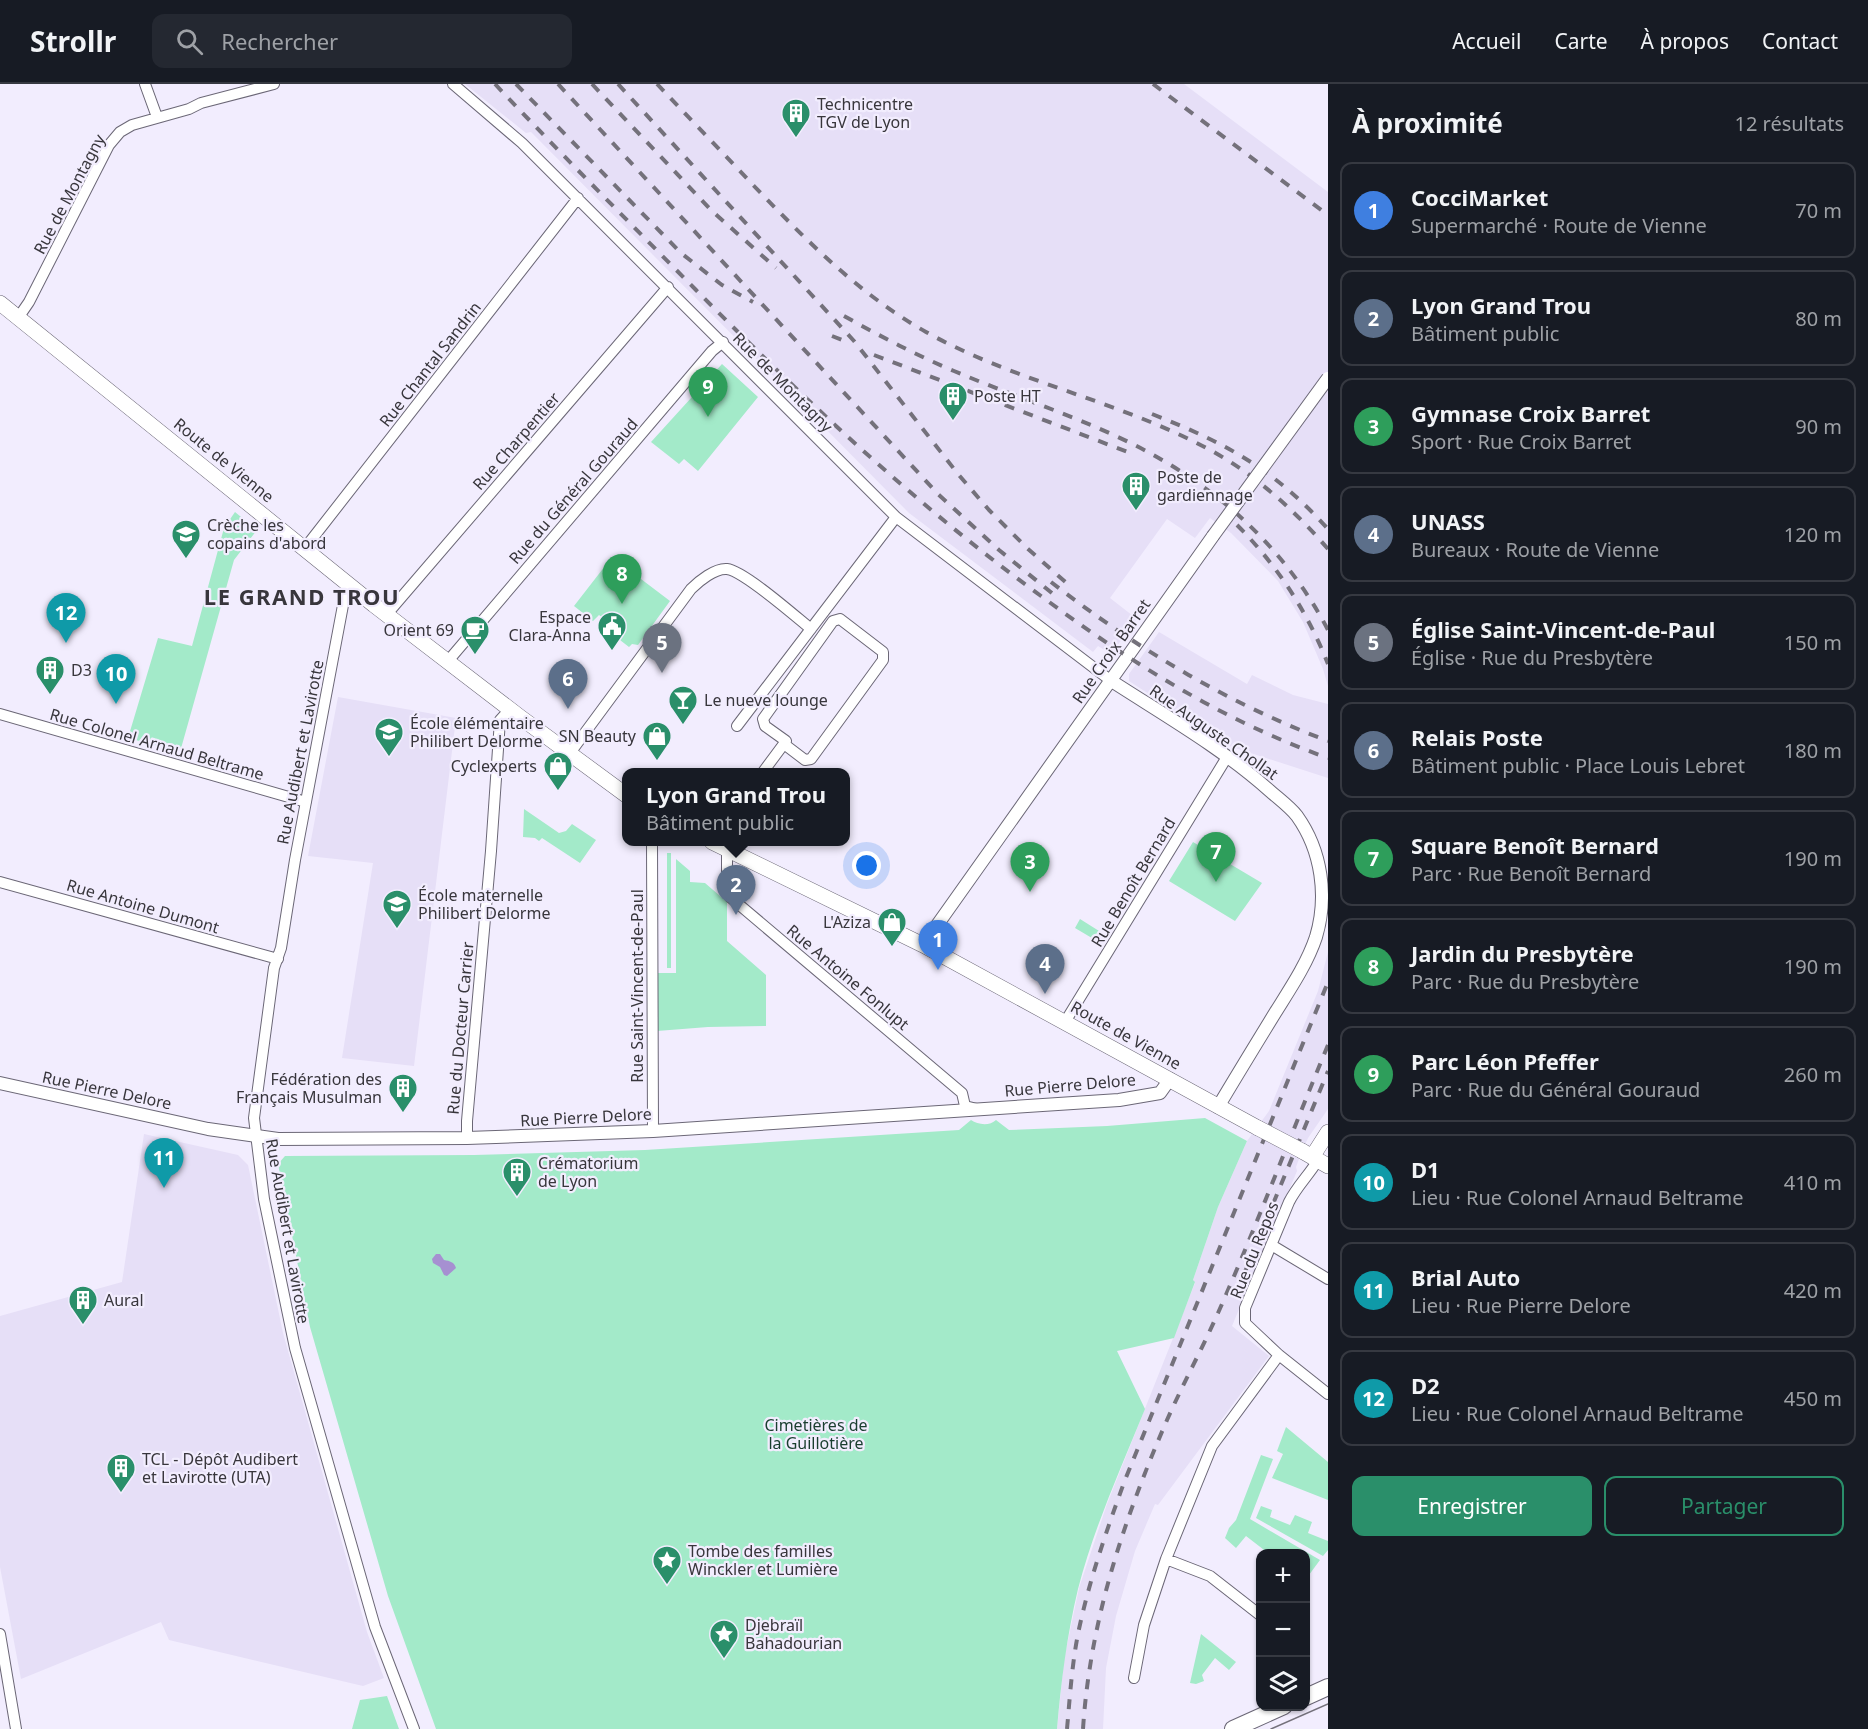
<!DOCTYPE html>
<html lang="fr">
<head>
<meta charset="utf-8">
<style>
	:root { --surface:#171b24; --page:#242831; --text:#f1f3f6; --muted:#9ea1a6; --line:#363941; --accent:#2a8f6a }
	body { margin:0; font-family:"Noto Sans",sans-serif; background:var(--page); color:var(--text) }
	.controls { position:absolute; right:18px; bottom:18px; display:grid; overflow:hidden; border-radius:12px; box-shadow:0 2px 4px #0004 }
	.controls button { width:54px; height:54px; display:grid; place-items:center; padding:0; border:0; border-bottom:2px solid var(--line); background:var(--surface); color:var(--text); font:30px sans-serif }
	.you { position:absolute; left:867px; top:782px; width:21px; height:21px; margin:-15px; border:4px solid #fff; border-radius:50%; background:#1a73e8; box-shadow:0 0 0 9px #1a73e833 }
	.badge { display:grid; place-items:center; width:39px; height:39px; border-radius:50%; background:var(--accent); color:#fff; font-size:20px; font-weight:700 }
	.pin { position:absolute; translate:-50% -50px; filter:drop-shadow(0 2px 3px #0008) }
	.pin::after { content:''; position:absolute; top:32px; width:21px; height:18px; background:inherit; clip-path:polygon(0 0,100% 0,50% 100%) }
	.popup { position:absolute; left:622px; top:684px; width:228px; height:78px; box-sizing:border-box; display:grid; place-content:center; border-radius:12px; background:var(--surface); filter:drop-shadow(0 2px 4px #0005); font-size:20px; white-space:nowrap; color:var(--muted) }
	.popup b { font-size:22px; color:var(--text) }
	.popup::after { content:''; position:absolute; left:50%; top:100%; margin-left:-12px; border:12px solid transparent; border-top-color:var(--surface) }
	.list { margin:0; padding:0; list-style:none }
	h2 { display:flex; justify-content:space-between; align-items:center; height:78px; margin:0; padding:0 24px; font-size:26px }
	h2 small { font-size:20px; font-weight:400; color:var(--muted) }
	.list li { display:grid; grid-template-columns:39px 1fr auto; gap:18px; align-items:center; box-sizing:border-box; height:96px; margin:0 12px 12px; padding:0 12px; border:2px solid var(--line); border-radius:12px }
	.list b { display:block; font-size:22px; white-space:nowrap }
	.list p { margin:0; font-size:20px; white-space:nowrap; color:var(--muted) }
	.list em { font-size:20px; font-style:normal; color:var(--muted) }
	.actions { display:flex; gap:12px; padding:18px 24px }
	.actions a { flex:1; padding:14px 0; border:2px solid var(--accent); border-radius:12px; text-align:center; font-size:21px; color:var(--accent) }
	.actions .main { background:var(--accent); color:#fff }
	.icon { flex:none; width:33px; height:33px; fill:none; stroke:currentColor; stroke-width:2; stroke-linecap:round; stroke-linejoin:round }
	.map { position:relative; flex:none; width:1328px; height:1645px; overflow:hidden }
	header { display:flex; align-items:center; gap:36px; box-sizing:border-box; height:84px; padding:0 30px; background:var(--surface); border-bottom:2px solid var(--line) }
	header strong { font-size:28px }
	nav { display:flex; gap:33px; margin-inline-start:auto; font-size:21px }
	.search { width:420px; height:54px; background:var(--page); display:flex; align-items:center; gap:15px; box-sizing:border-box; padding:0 21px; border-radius:12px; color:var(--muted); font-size:22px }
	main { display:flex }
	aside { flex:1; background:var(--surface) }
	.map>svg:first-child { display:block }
	.built { fill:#e6dff7 }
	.green { fill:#a3eac9 }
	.water { fill:#a690d1 }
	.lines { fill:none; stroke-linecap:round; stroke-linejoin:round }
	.minor-casing { stroke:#6b6776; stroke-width:12 }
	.tertiary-casing { stroke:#6b6776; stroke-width:14 }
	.secondary-casing { stroke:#6b6776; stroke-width:16 }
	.primary-casing { stroke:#6b6776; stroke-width:18 }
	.minor { stroke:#fff; stroke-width:10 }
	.tertiary { stroke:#fff; stroke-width:12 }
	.secondary { stroke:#fff; stroke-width:15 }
	.primary { stroke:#fff; stroke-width:16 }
	.tram { stroke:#74717b; stroke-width:1.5 }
	.rail { stroke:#74717b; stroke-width:4; stroke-dasharray:10 10; stroke-linecap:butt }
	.tertiary-bridge-casing { stroke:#6b6776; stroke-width:14; stroke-linecap:butt }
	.secondary-bridge-casing { stroke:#6b6776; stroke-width:16; stroke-linecap:butt }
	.tertiary-bridge { stroke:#fff; stroke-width:12 }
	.secondary-bridge { stroke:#fff; stroke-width:15 }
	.labels { text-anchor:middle; stroke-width:4.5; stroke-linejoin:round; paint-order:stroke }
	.poi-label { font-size:16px; fill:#38363c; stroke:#f2edfe; text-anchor:start }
	.street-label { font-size:16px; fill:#38363c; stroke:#f2edfe }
	.park-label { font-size:16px; fill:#193e2f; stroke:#f2edfe }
	.district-label { font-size:22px; font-weight:bold; letter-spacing:1.5px; fill:#38363c; stroke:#f2edfe }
</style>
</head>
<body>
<header>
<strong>Strollr</strong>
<div class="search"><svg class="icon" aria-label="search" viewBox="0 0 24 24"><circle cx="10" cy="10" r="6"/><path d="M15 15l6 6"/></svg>Rechercher</div>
<nav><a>Accueil</a><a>Carte</a><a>À propos</a><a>Contact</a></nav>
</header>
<main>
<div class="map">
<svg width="1328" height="1645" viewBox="0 0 1328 1645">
	<rect width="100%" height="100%" fill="#f2edfe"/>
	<path class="built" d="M465,0H1184L1328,108V602L1323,585L1303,538L1278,497L1231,449L1210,434L1195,454L1167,435L1110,514L1137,535L1111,570L1098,562L1093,568L909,429L531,48L526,49Z
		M1159,548L1247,600L1252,591L1293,611L1328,620V694L1229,662L1129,597V590Z
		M338,613L456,634L414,982L342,974L373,779L308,772Z
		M1328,868V1025L1308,1054L1302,1067L1296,1083L1297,1087L1232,1242L1269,1272L1158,1421L1155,1420L1149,1434L1135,1467L1116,1532L1106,1584L1103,1645H1057L1064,1575L1079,1504L1107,1420L1195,1199L1193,1196L1218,1123L1247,1057L1269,1027L1318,907Z
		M144,1050L238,1071L248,1081L283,1249L367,1548L384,1594L363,1602L169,1556L161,1538L21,1595L0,1483V1232L122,1198Z"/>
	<path class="green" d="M722,280L758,313L698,387L684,375L679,380L651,358Z
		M235,428L257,446L234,476L180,668L128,654L158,554L192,562L224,444Z
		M612,473L670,517L638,561L632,560L629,563L607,546L611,540L599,531L593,537L574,522Z
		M524,725L559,749L566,747L572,740L596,756L580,779L542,754L539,757L535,754L523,753Z
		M1193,758L1262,799L1235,837L1169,797Z
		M667,769H671V884H667Z
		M676,775L690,787V798L705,799L727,818V857L766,891V942L708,943L657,947V889H676Z
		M1080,835L1107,852L1102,860L1075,844Z
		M1205,1034L1247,1057L1218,1123L1193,1196L1195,1198L1174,1254L1117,1267L1145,1325C1121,1384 1094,1443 1078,1505C1067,1551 1061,1598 1057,1645H436L388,1512L310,1243L278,1080L285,1072L474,1071L645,1066L959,1046L971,1036C978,1041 990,1042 996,1036L1009,1046L1107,1042Z
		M1286,1343L1328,1378V1416L1272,1394L1283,1370L1277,1367Z
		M1261,1371L1273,1375L1250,1435L1320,1476L1306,1495V1470L1268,1469L1246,1452L1236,1464L1225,1454L1229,1444L1236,1436Z
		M1261,1422L1272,1426L1270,1433L1290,1441L1295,1431L1312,1438L1308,1449L1328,1457V1466L1323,1472L1256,1434Z
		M1201,1550L1236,1578L1229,1586L1215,1574L1202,1591L1204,1597L1196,1600L1190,1599Z
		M387,1612L399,1645H352L360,1616Z"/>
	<path class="water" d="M436,1170H440L444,1176C450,1177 454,1178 456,1184L447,1192L444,1191L440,1183L433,1179L432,1175Z"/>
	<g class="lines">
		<g class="minor-casing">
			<path id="minor" d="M145,0L157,33
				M453,0L522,59L896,433L1110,596
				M18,234L29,218L109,61L120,48L132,41L189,25L201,19L274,0
				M305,464L578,114
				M347,500L295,776L281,864L274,884L254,1034L264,1115L295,1264L375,1543L414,1645
				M387,530L668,203
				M448,577L712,267L723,258
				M0,630L306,718
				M737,642L896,433
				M570,669L691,505C699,497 715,484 727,485C744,487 795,532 811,545
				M763,688L786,657L765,642L763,635L833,537L840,535L883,568V576L811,675L805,676L784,660
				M652,758L653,1047
				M727,765V807L730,813L962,1009L965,1022L977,1025
				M0,798L278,875
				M1065,938L1227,673
				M467,1054V1037L491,767L500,636L510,625
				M1318,1076C1309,1091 1297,1102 1289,1118L1245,1224V1239L1279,1271L1328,1310
				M1273,1162L1328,1195
				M1166,1475L1210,1492L1260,1531
				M0,1550L16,1645
				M1134,1594L1144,1541L1166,1475L1212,1362L1279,1271"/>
		</g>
		<g class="tertiary-casing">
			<path id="tertiary" d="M1110,596C1164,631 1222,664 1270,707C1279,715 1290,723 1297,732C1322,767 1328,813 1316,853C1307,880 1290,905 1275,929C1256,960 1237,991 1218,1023
				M923,861L1213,452
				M0,999L208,1045L278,1055L467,1054L653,1047L1119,1016L1160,1009L1170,995"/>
		</g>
		<g class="secondary-casing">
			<path id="secondary" d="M0,219L374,521L520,633L626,711
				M712,758L923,861L1258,1044
				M1302,1067L1328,1082
				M1312,1073L1328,1048"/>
		</g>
		<g class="primary-casing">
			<path id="primary" d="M1306,1613L1328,1603
				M1233,1645L1284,1622"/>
		</g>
		<use href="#minor" class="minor"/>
		<use href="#tertiary" class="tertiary"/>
		<use href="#secondary" class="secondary"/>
		<use href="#primary" class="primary"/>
		<path class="tram" d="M1271,1645L1328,1620"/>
		<path class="rail" d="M495,0C561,70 629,138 696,206C805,316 916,421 1041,512C1130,578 1223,637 1328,674
			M516,0L681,169L722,201L753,218
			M558,0L938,410L999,466L1058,514
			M592,0L712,127L776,184
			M618,0L854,257L958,390L989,426L1027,464L1071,503
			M657,0C689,34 722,68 754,102C807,157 859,210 926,248C1019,300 1127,318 1219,371C1260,395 1297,429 1328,465
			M1153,0L1328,131
			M844,232C880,252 916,271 954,287C1008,310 1064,328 1118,353C1207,394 1282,458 1328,546
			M832,252L847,258
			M874,271L1133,370
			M1152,330C1226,359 1274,385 1328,445
			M1237,441C1277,481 1307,527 1328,580
			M1051,498C1136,564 1227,619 1328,657
			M1235,1212L1328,987
			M1067,1645C1070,1612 1072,1578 1079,1545C1090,1494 1107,1445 1125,1396L1328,898
			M1083,1645C1090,1536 1124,1435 1167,1336C1183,1300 1202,1265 1218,1229C1257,1141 1291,1050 1328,961"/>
		<g class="tertiary-bridge-casing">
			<path id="tertiary-bridge" d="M1213,452L1328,294"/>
		</g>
		<g class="secondary-bridge-casing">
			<path id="secondary-bridge" d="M1258,1044L1302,1067"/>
		</g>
		<use href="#tertiary-bridge" class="tertiary-bridge"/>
		<use href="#secondary-bridge" class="secondary-bridge"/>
	</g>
	<defs>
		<g id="building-pin" transform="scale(1.5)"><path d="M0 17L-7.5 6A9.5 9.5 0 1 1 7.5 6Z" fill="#2a8f6a" stroke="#f2edfe"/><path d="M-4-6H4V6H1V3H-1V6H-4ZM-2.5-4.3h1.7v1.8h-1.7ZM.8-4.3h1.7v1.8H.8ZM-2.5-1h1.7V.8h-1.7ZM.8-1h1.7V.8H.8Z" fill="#fff"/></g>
		<g id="school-pin" transform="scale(1.5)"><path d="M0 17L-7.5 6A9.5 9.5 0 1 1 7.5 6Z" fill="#2a8f6a" stroke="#f2edfe"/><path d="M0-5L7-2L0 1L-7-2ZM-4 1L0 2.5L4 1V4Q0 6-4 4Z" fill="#fff"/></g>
		<g id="civic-pin" transform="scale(1.5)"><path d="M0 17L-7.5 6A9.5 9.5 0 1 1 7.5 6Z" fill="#2a8f6a" stroke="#f2edfe"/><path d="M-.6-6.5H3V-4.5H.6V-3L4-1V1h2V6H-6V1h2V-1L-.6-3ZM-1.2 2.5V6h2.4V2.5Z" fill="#fff"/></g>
		<g id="cafe-pin" transform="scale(1.5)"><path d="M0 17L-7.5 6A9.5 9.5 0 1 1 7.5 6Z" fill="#2a8f6a" stroke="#f2edfe"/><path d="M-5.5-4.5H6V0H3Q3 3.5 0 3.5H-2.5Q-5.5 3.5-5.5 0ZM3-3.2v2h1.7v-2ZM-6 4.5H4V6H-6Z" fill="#fff"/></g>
		<g id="bar-pin" transform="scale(1.5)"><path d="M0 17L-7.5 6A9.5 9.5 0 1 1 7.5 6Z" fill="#2a8f6a" stroke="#f2edfe"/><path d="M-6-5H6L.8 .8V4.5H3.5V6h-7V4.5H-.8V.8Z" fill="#fff"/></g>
		<g id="shop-pin" transform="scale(1.5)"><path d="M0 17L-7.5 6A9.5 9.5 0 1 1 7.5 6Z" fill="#2a8f6a" stroke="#f2edfe"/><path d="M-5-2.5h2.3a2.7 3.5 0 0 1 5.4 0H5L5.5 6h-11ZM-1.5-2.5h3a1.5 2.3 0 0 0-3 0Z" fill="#fff"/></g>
		<g id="sight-pin" transform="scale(1.5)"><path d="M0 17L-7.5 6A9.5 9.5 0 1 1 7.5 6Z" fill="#2a8f6a" stroke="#f2edfe"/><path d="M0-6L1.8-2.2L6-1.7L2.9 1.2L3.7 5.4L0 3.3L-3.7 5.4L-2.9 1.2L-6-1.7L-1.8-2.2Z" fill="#fff"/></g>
	</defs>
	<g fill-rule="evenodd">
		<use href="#building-pin" x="796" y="29"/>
		<use href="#building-pin" x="953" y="312"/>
		<use href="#building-pin" x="1136" y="402"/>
		<use href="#school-pin" x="186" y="450"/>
		<use href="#civic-pin" x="612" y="542"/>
		<use href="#cafe-pin" x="475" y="546"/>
		<use href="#building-pin" x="50" y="586"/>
		<use href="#bar-pin" x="683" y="616"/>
		<use href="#school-pin" x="389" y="648"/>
		<use href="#shop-pin" x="657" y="652"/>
		<use href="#shop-pin" x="558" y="682"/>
		<use href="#school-pin" x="397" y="820"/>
		<use href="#shop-pin" x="892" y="838"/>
		<use href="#building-pin" x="403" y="1004"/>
		<use href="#building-pin" x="517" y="1088"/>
		<use href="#building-pin" x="83" y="1216"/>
		<use href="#building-pin" x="121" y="1384"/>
		<use href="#sight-pin" x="667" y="1476"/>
		<use href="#sight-pin" x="724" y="1550"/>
	</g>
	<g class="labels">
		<g class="poi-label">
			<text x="817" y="26">Technicentre<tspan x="817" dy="18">TGV de Lyon</tspan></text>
			<text x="974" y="318">Poste HT</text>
			<text x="1157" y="399">Poste de<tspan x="1157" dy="18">gardiennage</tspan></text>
			<text x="207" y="447">Crèche les<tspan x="207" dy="18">copains d'abord</tspan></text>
			<text x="591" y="539" text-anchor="end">Espace<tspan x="591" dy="18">Clara-Anna</tspan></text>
			<text x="454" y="552" text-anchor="end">Orient 69</text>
			<text x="71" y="592">D3</text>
			<text x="704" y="622">Le nueve lounge</text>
			<text x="410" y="645">École élémentaire<tspan x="410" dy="18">Philibert Delorme</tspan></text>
			<text x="636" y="658" text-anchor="end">SN Beauty</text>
			<text x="537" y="688" text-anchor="end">Cyclexperts</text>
			<text x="418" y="817">École maternelle<tspan x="418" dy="18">Philibert Delorme</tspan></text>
			<text x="871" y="844" text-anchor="end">L'Aziza</text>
			<text x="382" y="1001" text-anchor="end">Fédération des<tspan x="382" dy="18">Français Musulman</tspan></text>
			<text x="538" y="1085">Crématorium<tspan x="538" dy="18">de Lyon</tspan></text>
			<text x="104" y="1222">Aural</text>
			<text x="142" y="1381">TCL - Dépôt Audibert<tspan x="142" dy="18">et Lavirotte (UTA)</tspan></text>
			<text x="688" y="1473">Tombe des familles<tspan x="688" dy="18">Winckler et Lumière</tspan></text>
			<text x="745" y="1547">Djebraïl<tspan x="745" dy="18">Bahadourian</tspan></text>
		</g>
		<g class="street-label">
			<text transform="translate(69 110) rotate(-62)" y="6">Rue de Montagny</text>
			<text transform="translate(430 280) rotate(-52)" y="6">Rue Chantal Sandrin</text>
			<text transform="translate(783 298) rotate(45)" y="6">Rue de Montagny</text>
			<text transform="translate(516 357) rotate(-49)" y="6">Rue Charpentier</text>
			<text transform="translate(224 376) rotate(39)" y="6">Route de Vienne</text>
			<text transform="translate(573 407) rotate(-49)" y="6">Rue du Général Gouraud</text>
			<text transform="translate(1111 567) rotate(-55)" y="6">Rue Croix Barret</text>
			<text transform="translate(1214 648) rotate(35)" y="6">Rue Auguste Chollat</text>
			<text transform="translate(157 660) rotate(16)" y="6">Rue Colonel Arnaud Beltrame</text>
			<text transform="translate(300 668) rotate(-79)" y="6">Rue Audibert et Lavirotte</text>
			<text transform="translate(1133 798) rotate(-59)" y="6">Rue Benoît Bernard</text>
			<text transform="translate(143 822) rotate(16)" y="6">Rue Antoine Dumont</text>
			<text transform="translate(848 893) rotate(40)" y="6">Rue Antoine Fonlupt</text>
			<text transform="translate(637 902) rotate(-90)" y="6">Rue Saint-Vincent-de-Paul</text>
			<text transform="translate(460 944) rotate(-85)" y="6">Rue du Docteur Carrier</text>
			<text transform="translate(1126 951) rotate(29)" y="6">Route de Vienne</text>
			<text transform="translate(1070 1001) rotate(-5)" y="6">Rue Pierre Delore</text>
			<text transform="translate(107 1006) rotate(12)" y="6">Rue Pierre Delore</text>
			<text transform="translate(586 1033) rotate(-3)" y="6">Rue Pierre Delore</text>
			<text transform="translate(288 1147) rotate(80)" y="6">Rue Audibert et Lavirotte</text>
			<text transform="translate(1254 1166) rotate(-68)" y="6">Rue du Repos</text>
		</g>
		<g class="park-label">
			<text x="816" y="1347">Cimetières de<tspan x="816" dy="18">la Guillotière</tspan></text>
		</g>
		<g class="district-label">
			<text x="302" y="521">LE GRAND TROU</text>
		</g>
	</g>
</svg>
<div class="controls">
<button>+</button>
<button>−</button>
<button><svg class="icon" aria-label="layers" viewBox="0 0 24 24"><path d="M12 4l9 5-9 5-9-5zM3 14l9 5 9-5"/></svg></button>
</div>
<div class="you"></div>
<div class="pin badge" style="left:938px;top:886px;background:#3f7fe0">1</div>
<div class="pin badge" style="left:736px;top:831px;background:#5c6f8a">2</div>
<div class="popup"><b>Lyon Grand Trou</b>Bâtiment public</div>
<div class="pin badge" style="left:1030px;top:808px;background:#2e9e5b">3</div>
<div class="pin badge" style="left:1045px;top:910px;background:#5c6f8a">4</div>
<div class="pin badge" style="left:662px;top:589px;background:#6b7280">5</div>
<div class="pin badge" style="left:568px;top:625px;background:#5c6f8a">6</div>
<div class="pin badge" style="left:1216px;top:798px;background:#2e9e5b">7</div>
<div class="pin badge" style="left:622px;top:520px;background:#2e9e5b">8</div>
<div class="pin badge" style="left:708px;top:333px;background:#2e9e5b">9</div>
<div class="pin badge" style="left:116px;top:620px;background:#0f9aa8">10</div>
<div class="pin badge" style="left:164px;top:1104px;background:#0f9aa8">11</div>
<div class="pin badge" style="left:66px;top:559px;background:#0f9aa8">12</div>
</div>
<aside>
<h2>À proximité<small>12 résultats</small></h2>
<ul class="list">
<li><span class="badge" style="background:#3f7fe0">1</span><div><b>CocciMarket</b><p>Supermarché · Route de Vienne</p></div><em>70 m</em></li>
<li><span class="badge" style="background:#5c6f8a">2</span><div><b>Lyon Grand Trou</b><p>Bâtiment public</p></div><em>80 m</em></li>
<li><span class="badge" style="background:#2e9e5b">3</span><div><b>Gymnase Croix Barret</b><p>Sport · Rue Croix Barret</p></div><em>90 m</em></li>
<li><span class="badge" style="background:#5c6f8a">4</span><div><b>UNASS</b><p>Bureaux · Route de Vienne</p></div><em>120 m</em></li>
<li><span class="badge" style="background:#6b7280">5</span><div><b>Église Saint-Vincent-de-Paul</b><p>Église · Rue du Presbytère</p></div><em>150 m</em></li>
<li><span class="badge" style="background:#5c6f8a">6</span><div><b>Relais Poste</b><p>Bâtiment public · Place Louis Lebret</p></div><em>180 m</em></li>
<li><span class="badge" style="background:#2e9e5b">7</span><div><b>Square Benoît Bernard</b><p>Parc · Rue Benoît Bernard</p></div><em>190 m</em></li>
<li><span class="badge" style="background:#2e9e5b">8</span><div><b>Jardin du Presbytère</b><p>Parc · Rue du Presbytère</p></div><em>190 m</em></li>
<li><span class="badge" style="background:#2e9e5b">9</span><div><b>Parc Léon Pfeffer</b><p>Parc · Rue du Général Gouraud</p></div><em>260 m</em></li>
<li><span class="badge" style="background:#0f9aa8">10</span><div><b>D1</b><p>Lieu · Rue Colonel Arnaud Beltrame</p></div><em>410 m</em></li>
<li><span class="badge" style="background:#0f9aa8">11</span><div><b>Brial Auto</b><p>Lieu · Rue Pierre Delore</p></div><em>420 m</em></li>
<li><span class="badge" style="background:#0f9aa8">12</span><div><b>D2</b><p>Lieu · Rue Colonel Arnaud Beltrame</p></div><em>450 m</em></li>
</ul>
<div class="actions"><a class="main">Enregistrer</a><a>Partager</a></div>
</aside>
</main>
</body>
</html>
